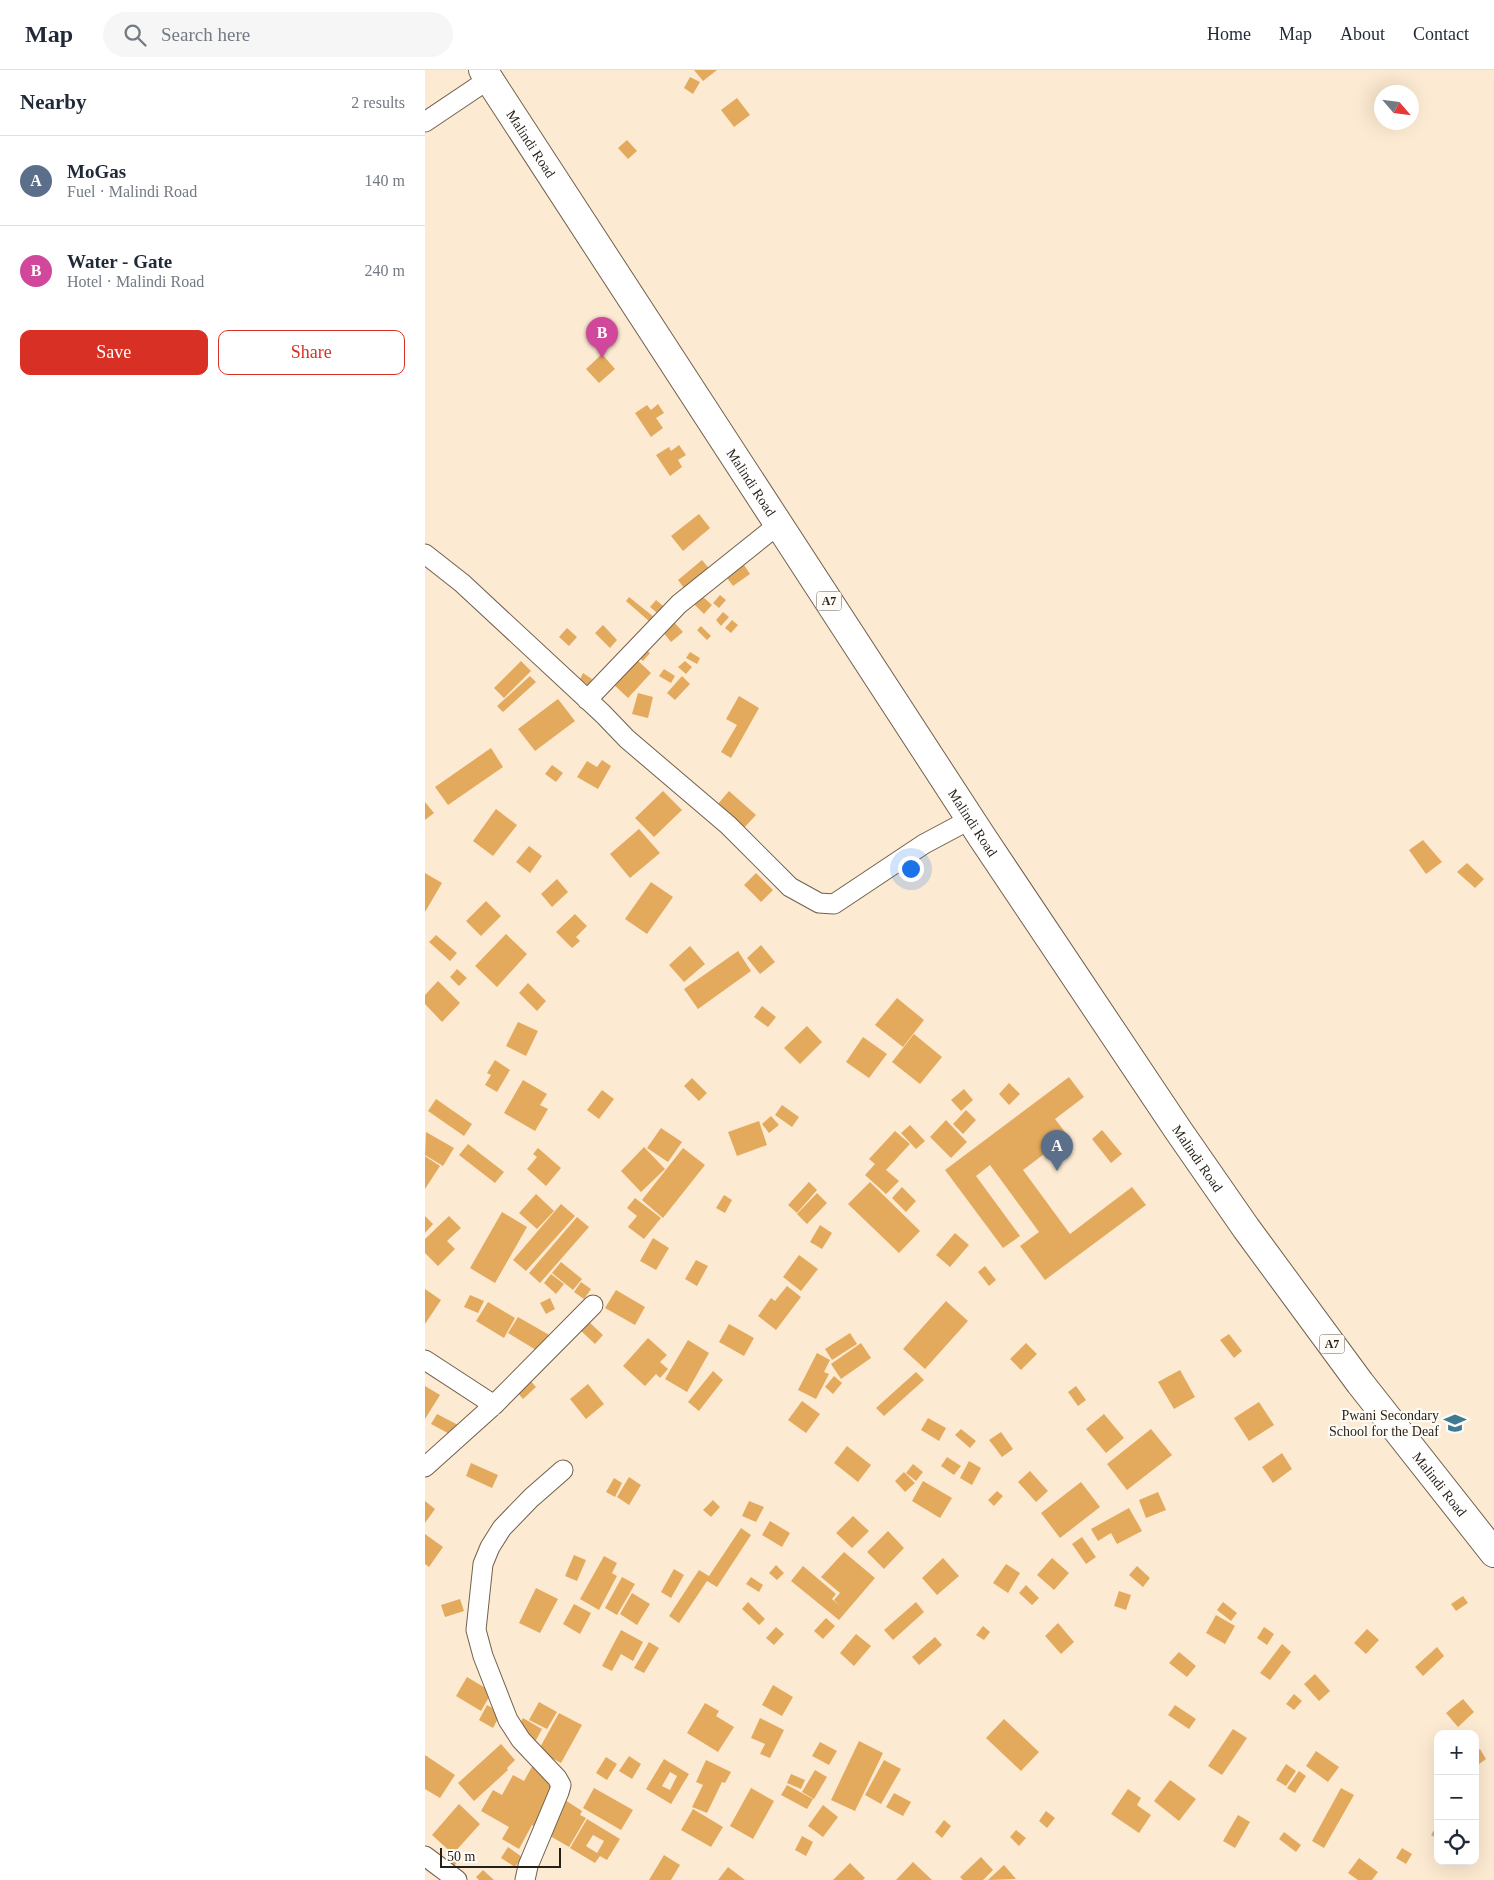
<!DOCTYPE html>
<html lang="en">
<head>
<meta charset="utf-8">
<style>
	:root { --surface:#fff; --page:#f6f6f7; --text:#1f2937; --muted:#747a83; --line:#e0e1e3; --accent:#d93025 }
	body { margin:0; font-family:Georgia,serif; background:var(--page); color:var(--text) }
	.controls { position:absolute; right:15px; bottom:15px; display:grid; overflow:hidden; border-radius:10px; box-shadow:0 5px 20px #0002 }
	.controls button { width:45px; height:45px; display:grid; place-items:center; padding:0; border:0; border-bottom:1px solid var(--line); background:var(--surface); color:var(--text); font:25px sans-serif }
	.compass { position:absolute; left:949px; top:15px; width:45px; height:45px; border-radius:50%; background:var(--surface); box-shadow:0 5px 20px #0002; rotate:118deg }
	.scale { position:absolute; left:15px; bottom:12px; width:121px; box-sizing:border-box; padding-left:5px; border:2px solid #261f16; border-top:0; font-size:14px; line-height:18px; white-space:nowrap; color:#261f16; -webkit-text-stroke:4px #fefaf5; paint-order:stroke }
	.you { position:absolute; left:485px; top:798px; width:18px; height:18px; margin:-12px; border:4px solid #fff; border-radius:50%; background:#1a73e8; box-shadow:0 0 0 8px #1a73e833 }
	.badge { display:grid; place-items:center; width:32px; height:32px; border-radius:50%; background:var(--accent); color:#fff; font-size:16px; font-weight:700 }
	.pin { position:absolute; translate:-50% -41px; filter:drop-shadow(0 1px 2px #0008) }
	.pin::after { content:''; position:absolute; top:26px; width:18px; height:15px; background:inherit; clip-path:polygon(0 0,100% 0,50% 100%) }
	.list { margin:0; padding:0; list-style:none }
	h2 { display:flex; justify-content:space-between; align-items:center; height:65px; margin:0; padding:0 20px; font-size:21px }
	h2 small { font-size:16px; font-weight:400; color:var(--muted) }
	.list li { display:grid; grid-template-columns:32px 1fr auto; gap:15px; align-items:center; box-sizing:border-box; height:90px; padding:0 20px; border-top:1px solid var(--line) }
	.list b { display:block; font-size:19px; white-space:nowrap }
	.list p { margin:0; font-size:16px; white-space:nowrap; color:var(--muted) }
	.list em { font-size:16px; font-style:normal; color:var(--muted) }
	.actions { display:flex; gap:10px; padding:15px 20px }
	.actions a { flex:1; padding:11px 0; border:1px solid var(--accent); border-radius:10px; text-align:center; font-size:18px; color:var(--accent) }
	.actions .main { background:var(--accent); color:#fff }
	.icon { flex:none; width:28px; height:28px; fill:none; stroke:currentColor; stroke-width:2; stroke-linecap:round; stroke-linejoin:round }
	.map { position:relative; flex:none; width:1069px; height:1810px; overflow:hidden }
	header { display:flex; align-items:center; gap:30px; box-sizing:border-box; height:70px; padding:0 25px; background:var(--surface); border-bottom:1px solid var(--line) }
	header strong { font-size:24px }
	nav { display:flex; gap:28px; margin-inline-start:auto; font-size:18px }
	.search { width:350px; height:45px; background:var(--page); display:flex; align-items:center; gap:12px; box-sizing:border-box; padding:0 18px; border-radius:28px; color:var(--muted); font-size:19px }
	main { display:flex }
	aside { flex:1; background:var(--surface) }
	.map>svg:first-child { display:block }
	.building { fill:#e3aa5e; fill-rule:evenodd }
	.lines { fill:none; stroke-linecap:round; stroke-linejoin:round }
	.minor-casing { stroke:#71604c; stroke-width:21 }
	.highway-casing { stroke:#71604c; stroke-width:30 }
	.minor { stroke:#fff; stroke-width:19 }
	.highway { stroke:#fff; stroke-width:28 }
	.labels { text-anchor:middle; stroke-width:4.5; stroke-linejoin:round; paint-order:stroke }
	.shield { fill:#fefaf5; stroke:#676159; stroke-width:1 }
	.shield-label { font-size:12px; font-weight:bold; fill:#261f16 }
	.street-label { font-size:14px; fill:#261f16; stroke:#fefaf5 }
	.poi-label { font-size:14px; fill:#261f16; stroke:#fefaf5; text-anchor:end }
</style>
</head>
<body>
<header>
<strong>Map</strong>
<div class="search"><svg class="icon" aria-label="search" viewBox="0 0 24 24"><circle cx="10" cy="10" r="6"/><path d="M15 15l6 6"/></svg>Search here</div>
<nav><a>Home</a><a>Map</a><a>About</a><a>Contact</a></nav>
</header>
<main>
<aside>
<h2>Nearby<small>2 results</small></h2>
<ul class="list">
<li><span class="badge" style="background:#5c6f8a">A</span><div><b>MoGas</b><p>Fuel · Malindi Road</p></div><em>140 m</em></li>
<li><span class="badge" style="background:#d1479c">B</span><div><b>Water - Gate</b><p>Hotel · Malindi Road</p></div><em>240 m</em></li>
</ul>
<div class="actions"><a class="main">Save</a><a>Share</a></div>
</aside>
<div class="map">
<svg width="1069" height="1810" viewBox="0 0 1069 1810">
	<rect width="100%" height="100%" fill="#fdead2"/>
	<path class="building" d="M269,0H292L278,11Z
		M265,7L275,12L268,24L259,18Z
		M312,28L325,45L309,57L296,40Z
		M202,70L212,81L203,89L193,78Z
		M177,284L190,299L174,313L161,299Z
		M233,334L239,343L231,348L238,358L226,367L210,343L222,335L226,340Z
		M254,375L261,385L253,390L257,397L245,406L231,385L244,377L246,381Z
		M274,444L285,458L258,481L246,466Z
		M315,489L325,504L308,516L297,501Z
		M277,490L287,502L262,522L253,510Z
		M295,525L301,530L294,538L288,533Z
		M277,526L287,535L279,544L269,534Z
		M204,527L229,547L225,552L201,531Z
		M231,530L243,540L237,547L225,537Z
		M298,542L304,547L296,556L291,550Z
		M307,550L313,555L306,563L300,558Z
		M248,551L258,562L246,572L237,561Z
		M178,555L192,570L185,578L170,563Z
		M276,556L286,566L282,570L272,560Z
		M142,558L152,567L144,576L134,567Z
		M219,578L225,583L218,591L212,586Z
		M265,582L275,588L272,594L261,588Z
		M208,586L226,603L203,628L185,611Z
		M96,591L106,601L79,628L69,618Z
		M260,591L267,597L261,604L253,597Z
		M239,599L250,606L246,613L234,606Z
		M158,603L167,609L163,615L155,609Z
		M105,606L111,612L78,642L72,636Z
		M257,606L265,614L250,630L242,623Z
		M213,623L228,627L223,648L207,644Z
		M314,626L334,638L306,688L296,682L312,655L301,649Z
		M133,629L150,651L110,681L93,659Z
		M66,678L78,697L23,735L10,717Z
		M177,690L186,696L173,719L152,707L162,691L172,697Z
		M127,695L138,703L131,712L120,704Z
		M238,721L257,740L229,767L210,748Z
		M304,721L331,745L318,759L292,735Z
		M0,732L9,743L0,750Z
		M71,739L92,755L68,786L48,771Z
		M214,759L235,783L205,808L185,784Z
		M998,770L1017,792L1001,804L984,780Z
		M104,776L117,786L105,803L91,792Z
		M1042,793L1059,809L1050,818L1032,802Z
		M0,803L17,813L0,842Z
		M331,803L348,820L336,832L319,815Z
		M132,809L143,822L127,837L116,824Z
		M226,812L248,827L222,864L200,849Z
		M61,831L76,846L56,866L41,851Z
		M150,844L162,856L151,867L155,871L147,878L131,862Z
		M81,864L102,884L72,917L50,896Z
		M11,865L32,883L25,891L4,872Z
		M336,875L350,892L335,904L322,888Z
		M265,876L280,894L259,912L244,895Z
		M313,881L326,901L273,939L259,919Z
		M32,899L42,908L34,916L25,907Z
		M13,911L35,933L17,952L0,934V925Z
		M103,913L121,931L112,941L94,923Z
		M472,928L499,950L478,977L450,955Z
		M337,936L351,947L343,957L329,947Z
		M93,952L113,961L101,986L81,976Z
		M382,956L397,972L375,994L359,978Z
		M489,964L517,987L495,1014L467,992Z
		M438,967L462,984L444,1008L421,992Z
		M70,990L85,1000L72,1022L60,1015L66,1005L62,1003Z
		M644,1007L659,1027L630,1049L643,1066L598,1100L645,1164L707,1117L721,1135L620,1210L595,1176L614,1162L565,1095L551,1106L595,1166L578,1178L520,1100Z
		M267,1008L282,1023L274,1031L259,1016Z
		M98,1010L122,1024L115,1035L123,1039L110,1061L79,1043Z
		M584,1013L595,1024L584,1035L574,1024Z
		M539,1019L548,1030L536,1041L526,1030Z
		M177,1020L189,1029L174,1049L162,1040Z
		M11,1029L47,1054L39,1066L3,1041Z
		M357,1035L374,1047L367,1057L350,1045Z
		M541,1040L551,1050L538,1064L528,1054Z
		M346,1046L354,1055L344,1063L337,1054Z
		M521,1050L542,1072L526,1088L505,1067Z
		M334,1051L342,1075L312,1086L303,1062Z
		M485,1055L500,1071L491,1079L476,1063Z
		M236,1058L257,1072L243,1092L222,1078Z
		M677,1060L697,1084L686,1093L667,1069Z
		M470,1061L485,1074L461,1100L474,1111L461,1124L440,1105L450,1094L444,1089Z
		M1,1062L29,1078L18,1096L0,1085Z
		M43,1074L79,1102L70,1113L34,1085Z
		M219,1077L240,1099L216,1122L196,1101Z
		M113,1078L136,1098L121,1116L102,1099L112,1087L108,1084Z
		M258,1078L280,1095L238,1148L217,1130Z
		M0,1086L15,1096L0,1119Z
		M384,1112L392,1120L372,1143L363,1135Z
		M445,1112L495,1161L474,1183L423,1134Z
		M477,1117L491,1131L481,1142L467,1128Z
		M392,1123L402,1133L382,1154L372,1144Z
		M111,1124L129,1141L112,1159L94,1143Z
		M299,1125L307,1130L300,1143L291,1138Z
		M210,1128L236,1148L219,1169L203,1157L212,1146L202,1138Z
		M136,1134L150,1146L101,1201L88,1190Z
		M77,1142L102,1157L70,1213L45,1198Z
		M0,1146L8,1154L0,1163Z
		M24,1146L36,1158L22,1171L30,1179L13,1196L0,1183V1169Z
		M152,1147L164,1157L115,1213L104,1203Z
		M395,1155L407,1163L397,1179L385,1172Z
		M530,1163L544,1175L525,1197L511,1185Z
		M228,1168L244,1178L231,1200L215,1191Z
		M374,1185L393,1199L376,1221L358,1207Z
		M271,1190L283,1196L272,1216L260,1209Z
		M136,1192L157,1209L148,1220L127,1203Z
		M560,1196L571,1210L564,1216L553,1202Z
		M126,1204L139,1214L131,1224L119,1213Z
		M156,1212L166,1219L159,1229L149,1222Z
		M362,1216L376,1227L351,1260L333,1246L346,1228L350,1231Z
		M0,1219L16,1230L0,1254Z
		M191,1220L220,1237L210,1255L180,1238Z
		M45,1225L59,1231L53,1243L39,1237Z
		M125,1228L130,1239L121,1244L115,1233Z
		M521,1231L543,1251L500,1299L478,1279Z
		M63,1232L90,1248L79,1268L51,1251Z
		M93,1247L126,1266L116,1283L83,1263Z
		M163,1251L178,1265L170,1274L155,1260Z
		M304,1254L329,1268L319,1286L294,1272Z
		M425,1263L432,1274L407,1290L400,1279Z
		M804,1264L817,1281L809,1288L795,1270Z
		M223,1268L242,1285L235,1292L243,1299L235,1308L231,1304L220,1316L198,1296Z
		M263,1270L284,1283L262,1322L240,1309Z
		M436,1273L446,1288L416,1309L406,1294Z
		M601,1273L612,1284L596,1300L585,1289Z
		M392,1283L405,1290L399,1302L404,1304L391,1329L373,1320Z
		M755,1300L770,1327L749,1339L733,1312Z
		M288,1301L298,1310L274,1341L263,1332Z
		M491,1302L499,1310L459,1346L451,1338Z
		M409,1306L417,1313L408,1324L400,1317Z
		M103,1308L111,1317L98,1329L90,1320Z
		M163,1314L179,1334L161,1349L145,1329Z
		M0,1316L15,1325L0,1349Z
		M651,1316L661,1330L653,1336L643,1322Z
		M377,1331L395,1344L381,1363L363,1350Z
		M834,1332L849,1355L824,1371L809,1348Z
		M12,1344L35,1356L30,1367L6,1354Z
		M679,1344L699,1368L681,1383L661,1359Z
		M503,1348L521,1358L514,1371L496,1360Z
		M536,1359L551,1371L545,1378L530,1365Z
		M726,1359L747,1385L702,1420L682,1394Z
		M576,1362L588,1379L577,1387L564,1370Z
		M422,1376L446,1395L433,1412L409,1393Z
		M857,1383L867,1399L848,1413L837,1397Z
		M522,1387L536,1396L529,1405L516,1396Z
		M544,1391L556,1398L547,1415L535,1408Z
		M46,1393L73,1405L67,1418L41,1406Z
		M488,1394L498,1402L491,1411L481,1403Z
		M605,1401L623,1421L611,1432L593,1412Z
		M479,1402L490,1413L480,1422L470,1411Z
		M204,1407L216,1415L204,1435L192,1427Z
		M189,1408L197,1413L190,1427L181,1422Z
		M498,1411L527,1428L515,1448L487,1431Z
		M656,1412L675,1437L635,1468L616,1443Z
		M572,1421L578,1426L569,1436L563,1430Z
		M733,1422L741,1440L721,1448L714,1430Z
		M288,1430L295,1437L286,1447L278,1440Z
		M0,1431L10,1439L0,1453Z
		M324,1431L339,1437L331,1452L317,1446Z
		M704,1438L717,1461L692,1474L686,1463L673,1471L666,1459Z
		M428,1446L444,1461L427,1478L411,1463Z
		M345,1451L365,1463L357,1477L337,1465Z
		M316,1458L326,1465L292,1517L282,1511L254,1553L244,1546L274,1500L284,1506Z
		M463,1461L479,1478L459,1499L442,1482Z
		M0,1464L18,1477L4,1497L0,1494Z
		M657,1467L671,1487L661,1494L647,1474Z
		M419,1482L450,1508L414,1550L366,1511L378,1496L411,1524L407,1529L416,1537L409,1530L415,1523L396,1507Z
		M149,1485L161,1490L152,1511L140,1506Z
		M179,1486L192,1493L187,1503L192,1506L174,1540L155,1529Z
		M518,1488L534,1506L512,1525L497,1508Z
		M627,1488L644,1503L629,1520L612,1505Z
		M581,1494L595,1503L583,1523L568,1513Z
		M351,1495L359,1503L352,1510L344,1503Z
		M712,1496L725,1508L718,1517L704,1505Z
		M249,1499L259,1505L246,1528L236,1522Z
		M197,1507L210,1514L192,1545L180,1538Z
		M326,1507L338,1515L334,1522L321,1514Z
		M601,1515L614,1528L607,1535L594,1523Z
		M111,1518L133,1529L115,1563L94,1553Z
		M694,1521L706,1525L701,1540L689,1536Z
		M207,1523L225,1534L212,1555L195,1544Z
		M1038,1526L1043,1533L1031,1541L1026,1534Z
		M35,1529L39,1541L20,1547L16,1535Z
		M323,1532L340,1549L334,1555L317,1539Z
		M491,1532L499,1542L468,1570L459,1560Z
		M798,1532L812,1543L806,1551L792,1540Z
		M149,1534L166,1543L155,1564L138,1554Z
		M791,1545L810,1556L800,1574L781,1563Z
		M401,1548L410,1556L398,1569L389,1561Z
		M633,1553L649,1572L636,1584L620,1566Z
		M558,1556L565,1562L559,1570L551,1565Z
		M351,1557L359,1564L349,1575L341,1568Z
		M839,1557L849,1564L842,1575L832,1568Z
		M942,1559L954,1570L941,1584L929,1573Z
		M196,1560L218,1572L208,1591L196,1584L187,1601L177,1596Z
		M431,1564L446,1576L429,1596L415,1583Z
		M510,1567L517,1575L494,1595L487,1587Z
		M224,1572L234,1578L219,1603L209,1598Z
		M857,1574L866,1582L845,1610L835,1603Z
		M1012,1577L1019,1586L998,1606L990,1597Z
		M754,1582L771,1596L762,1607L744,1593Z
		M890,1604L905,1621L894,1631L879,1614Z
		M42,1607L67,1622L56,1641L31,1626Z
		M348,1615L368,1627L357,1646L337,1635Z
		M869,1624L877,1631L869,1640L861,1634Z
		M1038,1629L1049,1642L1033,1657L1021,1643Z
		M114,1632L132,1642L122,1659L104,1650Z
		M280,1633L294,1641L291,1646L309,1657L293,1682L262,1663Z
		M62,1635L76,1643L68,1658L54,1650Z
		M750,1635L771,1649L764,1659L743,1645Z
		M134,1643L157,1655L136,1693L113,1681Z
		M98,1648L117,1659L110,1672L91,1661Z
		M335,1648L359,1660L345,1688L335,1684L340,1674L326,1668Z
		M579,1649L614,1682L596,1701L561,1668Z
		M808,1659L822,1668L797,1705L783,1696Z
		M434,1671L458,1683L430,1741L406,1730Z
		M395,1672L412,1681L404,1695L387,1686Z
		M76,1674L90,1690L82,1698L83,1700L49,1731L33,1713Z
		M1055,1679L1061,1689L1050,1697V1682Z
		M891,1681L914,1697L903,1712L881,1696Z
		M0,1685L30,1705L15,1728L0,1719Z
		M204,1686L216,1694L207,1709L194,1701Z
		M181,1687L192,1694L182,1710L171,1703Z
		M239,1689L264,1704L246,1734L221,1719ZM245,1702L252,1706L245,1720L237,1716Z
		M281,1690L306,1702L300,1713L297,1712L282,1743L267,1737L278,1715L271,1712Z
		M459,1690L476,1699L456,1734L440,1725Z
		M861,1694L871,1701L861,1716L851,1710Z
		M108,1695L131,1708L111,1758L107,1755L94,1779L77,1769L84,1757L56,1741L68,1720L77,1725L88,1705L99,1711Z
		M390,1700L402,1707L389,1729L377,1722Z
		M874,1701L881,1706L870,1723L862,1718Z
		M366,1704L380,1710L376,1719L362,1713Z
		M745,1710L771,1729L754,1751L729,1731Z
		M362,1715L388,1729L382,1739L356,1725Z
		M169,1718L208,1740L196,1760L158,1738Z
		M326,1718L349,1731L328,1769L305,1756Z
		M916,1718L929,1725L899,1778L887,1771Z
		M703,1719L716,1728L712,1735L726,1745L714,1763L686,1744Z
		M469,1723L486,1732L478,1746L461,1737Z
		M140,1730L157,1741L155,1745L161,1748L144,1777L120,1763Z
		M34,1734L55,1754L28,1784L7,1765Z
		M398,1735L413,1747L398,1767L383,1756Z
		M268,1739L298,1757L286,1777L256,1760Z
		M621,1741L630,1748L622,1758L614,1751Z
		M813,1745L825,1752L810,1778L798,1771Z
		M162,1749L195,1769L182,1790L175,1786L170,1793L145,1778ZM168,1765L179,1771L172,1783L161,1776Z
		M519,1750L526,1756L517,1768L510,1762Z
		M1013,1754V1769L1006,1765Z
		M591,1760L601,1768L594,1776L585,1767Z
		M859,1762L876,1775L871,1782L854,1769Z
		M377,1766L388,1772L381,1786L370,1780Z
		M83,1777L97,1787L90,1797L76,1788Z
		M977,1778L987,1784L981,1794L971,1788Z
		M25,1785L33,1791L26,1800L18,1794Z
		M239,1785L255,1795L246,1810H224Z
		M556,1787L568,1800L558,1810H538L535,1807Z
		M934,1788L953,1802L947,1810H933L923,1803Z
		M488,1792L507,1810H471Z
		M425,1793L440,1808L438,1810H408Z
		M579,1795L591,1809L563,1810Z
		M303,1797L320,1810H293Z
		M58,1800L69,1810H54L51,1807Z"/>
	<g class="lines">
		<g class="minor-casing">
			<path id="minor" d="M0,52L64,9
				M0,484L37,513L178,644L202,669L303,755L365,817L394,833L409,834L499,774L546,749
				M162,630L254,534L354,454
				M0,1290L69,1335
				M0,1397L69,1335L168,1235
				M0,1786L32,1810
				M100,1810L103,1796L134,1722L136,1715L132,1708L96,1670L83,1650L58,1586L51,1560L58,1494L65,1477L77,1458L106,1428L138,1400"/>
		</g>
		<g class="highway-casing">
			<g id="highway">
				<path id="s1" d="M58,0L557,767L753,1060L821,1158L935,1313L1069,1483"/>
			</g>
		</g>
		<use href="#minor" class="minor"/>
		<use href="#highway" class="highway"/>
	</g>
	<defs>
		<g id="school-bare" transform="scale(1.725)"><path d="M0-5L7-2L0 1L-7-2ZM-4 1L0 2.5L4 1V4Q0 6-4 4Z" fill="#3f7992" stroke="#fefaf5" stroke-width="2.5" paint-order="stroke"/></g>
	</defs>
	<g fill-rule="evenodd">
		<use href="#school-bare" x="1030" y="1353"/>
	</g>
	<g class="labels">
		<g class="shield">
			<rect x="391.5" y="521.5" width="25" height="19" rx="4"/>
			<rect x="894.5" y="1264.5" width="25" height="19" rx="4"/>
		</g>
		<g class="shield-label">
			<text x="404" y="535">A7</text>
			<text x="907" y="1278">A7</text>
		</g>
		<g class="street-label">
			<text dy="5" stroke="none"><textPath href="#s1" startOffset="88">Malindi Road</textPath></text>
			<text dy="5" stroke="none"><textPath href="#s1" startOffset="492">Malindi Road</textPath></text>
			<text dy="5" stroke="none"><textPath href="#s1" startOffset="898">Malindi Road</textPath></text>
			<text dy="5" stroke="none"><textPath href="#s1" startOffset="1302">Malindi Road</textPath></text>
			<text dy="5" stroke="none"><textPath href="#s1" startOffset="1708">Malindi Road</textPath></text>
		</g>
		<g class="poi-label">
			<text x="1014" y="1350">Pwani Secondary<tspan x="1014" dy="16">School for the Deaf</tspan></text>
		</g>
	</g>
</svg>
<div class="controls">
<button>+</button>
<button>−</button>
<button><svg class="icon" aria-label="locate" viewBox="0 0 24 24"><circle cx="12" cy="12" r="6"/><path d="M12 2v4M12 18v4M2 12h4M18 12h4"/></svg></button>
</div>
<svg class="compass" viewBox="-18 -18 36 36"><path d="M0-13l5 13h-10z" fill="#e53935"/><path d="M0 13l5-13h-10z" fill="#747a83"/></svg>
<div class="scale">50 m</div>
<div class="you"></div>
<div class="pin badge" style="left:632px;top:1101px;background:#5c6f8a">A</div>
<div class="pin badge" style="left:177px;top:288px;background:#d1479c">B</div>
</div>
</main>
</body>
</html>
